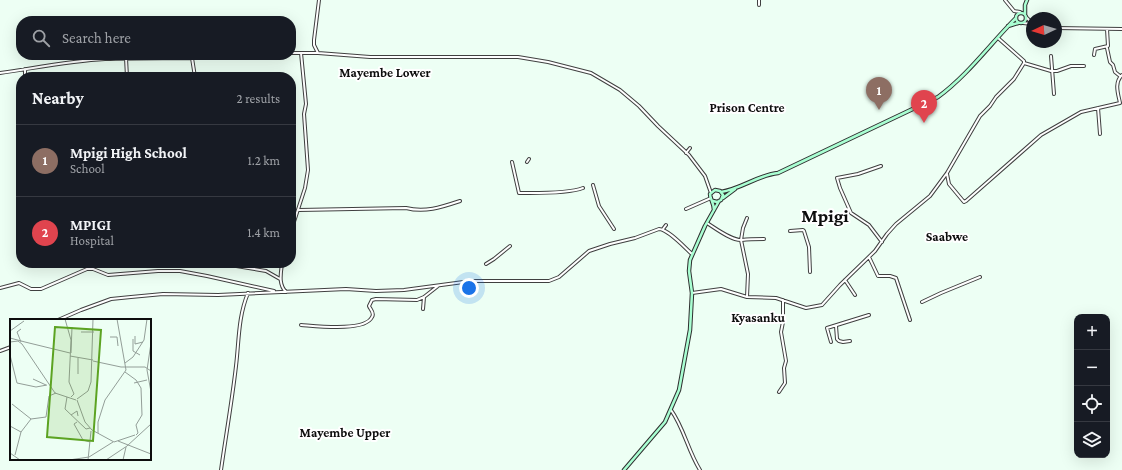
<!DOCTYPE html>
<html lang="en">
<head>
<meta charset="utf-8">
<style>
	:root { --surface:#171b24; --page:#20242c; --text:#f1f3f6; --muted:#9ea1a6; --line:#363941; --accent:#1a73e8 }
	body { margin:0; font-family:"Crimson Pro",serif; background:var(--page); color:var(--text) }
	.controls { position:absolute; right:12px; bottom:12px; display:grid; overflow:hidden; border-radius:8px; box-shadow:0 4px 16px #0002 }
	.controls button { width:36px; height:36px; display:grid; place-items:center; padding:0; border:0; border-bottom:1px solid var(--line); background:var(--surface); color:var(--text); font:20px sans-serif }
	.compass { position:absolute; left:1026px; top:12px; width:36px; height:36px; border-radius:50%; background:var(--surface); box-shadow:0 4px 16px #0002; rotate:266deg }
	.you { position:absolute; left:469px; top:288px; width:14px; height:14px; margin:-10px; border:3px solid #fff; border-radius:50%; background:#1a73e8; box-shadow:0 0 0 6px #1a73e833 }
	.badge { display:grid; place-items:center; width:26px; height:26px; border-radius:50%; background:var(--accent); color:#fff; font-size:13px; font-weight:700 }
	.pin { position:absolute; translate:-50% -33px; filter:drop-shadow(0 1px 2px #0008) }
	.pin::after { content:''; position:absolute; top:21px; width:14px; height:12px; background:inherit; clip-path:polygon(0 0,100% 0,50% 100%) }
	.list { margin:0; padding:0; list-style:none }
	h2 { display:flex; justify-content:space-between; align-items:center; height:52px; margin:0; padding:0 16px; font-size:17px }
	h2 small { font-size:13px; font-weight:400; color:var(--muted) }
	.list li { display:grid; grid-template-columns:26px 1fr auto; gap:12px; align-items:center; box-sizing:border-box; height:72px; padding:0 16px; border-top:1px solid var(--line) }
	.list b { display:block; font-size:15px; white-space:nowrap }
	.list p { margin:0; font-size:13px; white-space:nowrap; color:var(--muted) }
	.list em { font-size:13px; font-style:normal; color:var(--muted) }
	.icon { flex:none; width:22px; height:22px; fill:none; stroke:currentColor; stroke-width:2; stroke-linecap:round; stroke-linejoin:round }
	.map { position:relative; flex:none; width:1122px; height:470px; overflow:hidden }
	.search { position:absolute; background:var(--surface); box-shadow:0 4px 16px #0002; left:16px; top:16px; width:280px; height:44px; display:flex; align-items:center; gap:10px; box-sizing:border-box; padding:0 14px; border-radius:16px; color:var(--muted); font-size:15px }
	.panel { position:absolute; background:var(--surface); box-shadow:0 4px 16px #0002; left:16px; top:72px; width:280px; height:196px; border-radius:16px }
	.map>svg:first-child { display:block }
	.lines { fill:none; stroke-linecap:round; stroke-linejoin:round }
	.minor-casing { stroke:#404040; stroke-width:4 }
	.secondary-casing { stroke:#2f2f2f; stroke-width:4.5 }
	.minor { stroke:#fff; stroke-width:2 }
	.secondary { stroke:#a9ffd2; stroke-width:2.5 }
	.labels { text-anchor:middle; stroke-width:4; stroke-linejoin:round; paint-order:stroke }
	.quarter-label { font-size:13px; font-weight:bold; fill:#0d0d0d; stroke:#fff }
	.town-label { font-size:19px; font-weight:bold; fill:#0d0d0d; stroke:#fff }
	.inset-road { fill:none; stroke:#939e98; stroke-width:1 }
	.view { fill:#5ca322; fill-opacity:0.15; stroke:#5ca322; stroke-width:2 }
	.inset-edge { fill:none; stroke:#0d0d0d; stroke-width:2 }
</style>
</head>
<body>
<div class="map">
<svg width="1122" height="470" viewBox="0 0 1122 470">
	<rect width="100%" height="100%" fill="#edfff4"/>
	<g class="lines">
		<g class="minor-casing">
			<path id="minor" d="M1005,0L1014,11L1020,12
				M759,5V0
				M1026,17L1032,23
				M1023,23L1032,24
				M1056,28L1122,29
				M1107,48L1110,62L1113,65L1115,72L1120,76
				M291,53H318L370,57H518L548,62L591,73L620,90L639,106L658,126L689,155L705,176L711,193
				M318,53L314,45V40L319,0
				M1094,55L1095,49L1108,46L1107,29
				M1051,56L1054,94
				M126,58L127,77
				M192,58L195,77
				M1024,63L1051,71H1057L1071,66H1084
				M25,69V77
				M0,73C35,68 70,61 105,59C155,57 205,60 254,55
				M1098,108L1100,134
				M686,153L690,148
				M512,162L519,193C536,193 567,194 583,188
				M527,162L529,159
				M881,166L858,174L837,178L840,188L851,213L869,225L882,242
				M947,174L949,184L964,202L966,201L1041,135L1081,112L1120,103C1118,93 1114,83 1122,75
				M593,185L599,206L614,229
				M686,209L711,198
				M299,210L406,208C425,213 442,207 460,201
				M747,218L743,228L741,240L748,274L747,297
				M707,223C715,228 732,241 742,240C749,239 757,239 764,239
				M663,229L666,225
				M291,231L305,188L308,170L304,114L306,104L301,53
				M790,231L803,230L804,231L809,247L810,272
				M869,257L878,276H890L896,278L910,320
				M282,263C281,273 278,284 286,292
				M224,264L266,271L280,279
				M486,264L494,259L510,246
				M845,280L855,295
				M0,288L19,283L31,289H41L87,269H93L108,275L158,271H180L207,276L274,291
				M692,293L721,289L747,297L776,298L806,308L822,305L840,285L875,251L887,234L896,224L930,196L947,173L980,116L990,106L996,97L1014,79L1024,63V61L998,38
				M922,302L941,293L980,277
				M423,309L424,297L438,286
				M58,320L81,310L111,299L131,297L163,294L218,295L346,289L376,291L404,290L471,281H549L559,277L589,251L610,244L635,238L659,229C668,229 685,248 692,254
				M301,325C316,326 365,332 372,317C375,313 370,309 369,306L372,300L376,299L417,300L424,297
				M836,326L837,339L839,341L843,342L850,341
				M831,342L827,328L869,315
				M0,351L11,347
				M779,392L785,383L784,368L786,361L781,332L783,322V300
				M671,410C684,428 688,451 700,470
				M221,470C226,435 232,401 236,366C239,342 238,317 248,293"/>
		</g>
		<g class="secondary-casing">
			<path id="secondary" d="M1016 18a5 5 0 1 1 10 0a5 5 0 1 1-10 0Z
				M1025,14V5L1027,0
				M1008,26L1018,23
				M721,192C741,189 758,175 778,173L938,97C968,75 990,44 1016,18
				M723,198L735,189
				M713,201L717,202L721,200L723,195L720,191L715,190L710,194C710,199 714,203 714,210
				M624,470L665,422L679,390L690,330L692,293L689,271L690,260L705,226L719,201"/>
		</g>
		<use href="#minor" class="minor"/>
		<use href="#secondary" class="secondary"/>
	</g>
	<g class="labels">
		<g class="quarter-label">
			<text x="385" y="77">Mayembe Lower</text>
			<text x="747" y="112">Prison Centre</text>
			<text x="947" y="241">Saabwe</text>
			<text x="758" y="322">Kyasanku</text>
			<text x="345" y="437">Mayembe Upper</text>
		</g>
		<g class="town-label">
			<text x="825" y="222">Mpigi</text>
		</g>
	</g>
	<g transform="translate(10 319)">
		<rect width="141" height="141" fill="#edfff4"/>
		<path class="inset-road" d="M55,0L61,21L59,63L64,75L61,78M0,12L14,2M71,13H84M125,17V25L133,23M100,18H107L108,27M0,19L15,23M123,20V32L130,36M0,23L8,22L12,25L45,74L66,81M11,23L7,13L11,10M15,23L60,34M141,24L137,51L141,73M61,34L62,8M0,36L7,64L26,68L37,66M60,37L83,41M83,42L111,48H135L141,52M115,44L123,38L134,21L137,0M115,53L126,61L131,69L132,96L126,106L128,114L126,116M68,55V39M23,60L36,66M124,64L137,61M57,78L55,90L76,110L80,109M67,80L78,72L81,63L83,0M67,81L75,103L82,111M2,85L21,100M61,96L67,92L68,97M67,103L64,105L73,121L80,123M0,107L11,113M82,111L104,123L125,116M88,114V103L95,81L116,51L107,0M108,122L141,135M0,134L10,141M5,136L11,113L21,100L36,98L39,77L46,74M79,138L103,123M59,141L79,138M78,141L81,112M96,141L117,127L141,105M113,141L116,128"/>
		<path class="view" d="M45,8L91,11L83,122L37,118Z"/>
		<rect width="141" height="141" class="inset-edge"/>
	</g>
</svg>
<div class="controls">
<button>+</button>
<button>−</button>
<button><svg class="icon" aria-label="locate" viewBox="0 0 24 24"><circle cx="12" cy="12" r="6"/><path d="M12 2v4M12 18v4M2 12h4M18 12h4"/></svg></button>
<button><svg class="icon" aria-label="layers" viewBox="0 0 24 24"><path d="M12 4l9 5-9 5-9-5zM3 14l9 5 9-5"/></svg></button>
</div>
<svg class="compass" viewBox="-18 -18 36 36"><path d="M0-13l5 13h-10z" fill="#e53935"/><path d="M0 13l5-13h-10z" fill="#9ea1a6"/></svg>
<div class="you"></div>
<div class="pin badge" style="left:879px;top:110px;background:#8d6e63">1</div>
<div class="pin badge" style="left:924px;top:123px;background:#e0444e">2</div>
<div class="search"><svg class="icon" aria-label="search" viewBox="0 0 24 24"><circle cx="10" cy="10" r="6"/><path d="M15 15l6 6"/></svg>Search here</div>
<section class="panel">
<h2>Nearby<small>2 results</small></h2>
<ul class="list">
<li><span class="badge" style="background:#8d6e63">1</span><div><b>Mpigi High School</b><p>School</p></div><em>1.2 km</em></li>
<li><span class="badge" style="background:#e0444e">2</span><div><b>MPIGI</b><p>Hospital</p></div><em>1.4 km</em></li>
</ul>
</section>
</div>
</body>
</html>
